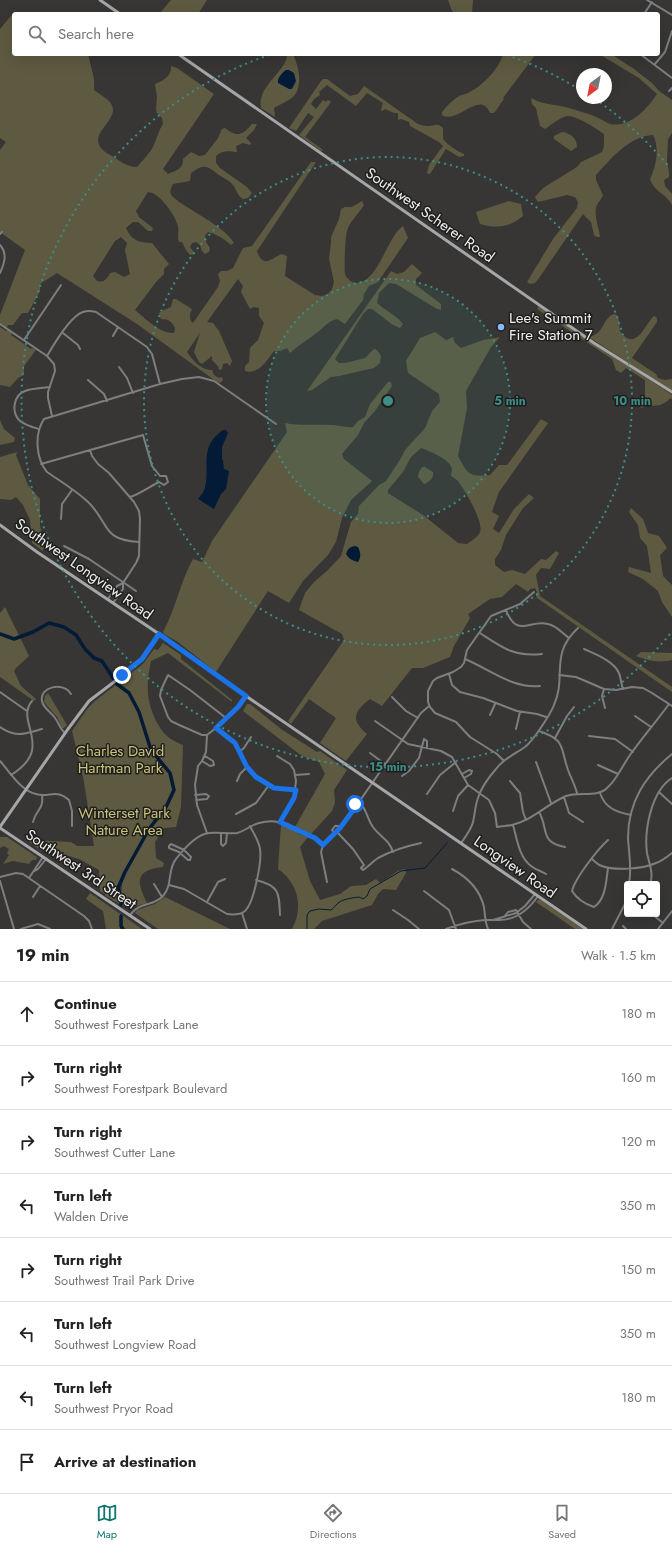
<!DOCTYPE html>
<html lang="en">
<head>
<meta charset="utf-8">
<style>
	:root { --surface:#fff; --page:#f2f2f2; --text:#222; --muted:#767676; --line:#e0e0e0; --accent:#0f766e }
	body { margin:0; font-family:Jost,sans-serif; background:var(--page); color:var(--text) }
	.controls { position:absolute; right:12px; bottom:12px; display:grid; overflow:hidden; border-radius:4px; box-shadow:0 4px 16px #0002 }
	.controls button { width:36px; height:36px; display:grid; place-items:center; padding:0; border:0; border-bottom:1px solid var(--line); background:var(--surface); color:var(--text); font:20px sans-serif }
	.compass { position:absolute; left:576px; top:68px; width:36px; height:36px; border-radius:50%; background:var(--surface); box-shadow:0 4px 16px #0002; rotate:212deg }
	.stop { position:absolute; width:12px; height:12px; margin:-9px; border:3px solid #1a73e8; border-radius:50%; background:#fff }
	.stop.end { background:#1a73e8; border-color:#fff; box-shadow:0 1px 4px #0008 }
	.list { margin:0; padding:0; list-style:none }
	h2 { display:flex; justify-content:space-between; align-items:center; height:52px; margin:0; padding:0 16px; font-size:17px }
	h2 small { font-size:13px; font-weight:400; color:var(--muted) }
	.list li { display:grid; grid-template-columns:26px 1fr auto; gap:12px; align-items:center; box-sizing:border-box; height:64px; padding:0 16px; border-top:1px solid var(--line) }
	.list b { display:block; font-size:15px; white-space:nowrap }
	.list p { margin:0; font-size:13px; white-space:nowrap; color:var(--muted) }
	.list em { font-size:13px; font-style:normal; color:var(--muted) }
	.icon { flex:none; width:22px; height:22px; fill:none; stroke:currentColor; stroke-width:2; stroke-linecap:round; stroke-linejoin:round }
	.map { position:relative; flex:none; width:672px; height:929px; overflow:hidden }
	.search { position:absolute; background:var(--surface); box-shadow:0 4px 16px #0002; left:12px; right:12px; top:12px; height:44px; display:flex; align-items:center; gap:10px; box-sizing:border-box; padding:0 14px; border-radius:4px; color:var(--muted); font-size:15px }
	.sheet { height:564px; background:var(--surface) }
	nav { display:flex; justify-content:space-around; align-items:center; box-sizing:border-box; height:56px; border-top:1px solid var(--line); background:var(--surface); font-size:11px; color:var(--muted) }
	nav a { display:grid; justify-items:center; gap:2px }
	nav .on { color:var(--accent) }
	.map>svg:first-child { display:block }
	.green { fill:#5e5a41; fill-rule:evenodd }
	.water { fill:#031b37 }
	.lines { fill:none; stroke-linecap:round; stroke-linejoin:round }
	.stream { stroke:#031b37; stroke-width:1 }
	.river { stroke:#031b37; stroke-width:3.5 }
	.street { stroke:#7d7e7f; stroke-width:2 }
	.secondary { stroke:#a5a6a8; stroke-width:3 }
	.route { stroke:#1a73e8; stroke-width:5 }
	.ring { fill:none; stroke:#3c8e87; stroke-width:2; stroke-dasharray:2 4 }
	.poi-dot { fill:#86bbfb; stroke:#1e1e1d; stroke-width:1.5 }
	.labels { text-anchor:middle; stroke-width:3; stroke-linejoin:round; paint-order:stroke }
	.street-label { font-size:15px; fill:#efeeed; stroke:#1e1e1d }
	.poi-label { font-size:15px; fill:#efeeed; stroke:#1e1e1d; text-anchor:start }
	.park-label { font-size:15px; fill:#ccc27b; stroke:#1e1e1d }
	.centre { fill:#3c8e87; stroke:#1e1e1d; stroke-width:2 }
	.ring-label { font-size:12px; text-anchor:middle; font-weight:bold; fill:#3c8e87; stroke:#1e1e1d; stroke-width:3; stroke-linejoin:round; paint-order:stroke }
</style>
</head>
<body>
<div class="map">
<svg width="672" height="929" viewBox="0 0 672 929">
	<rect width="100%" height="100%" fill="#373634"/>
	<path class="green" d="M171,0H207L198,14H161V12Z
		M448,0H473L472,14H457L452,11Z
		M15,11L18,14H14V54L58,55L88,54L94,79V90C99,94 105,97 109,101C125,119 86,132 102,149C104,152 109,154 112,156C120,161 127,167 137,167C142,161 149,154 153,147C157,139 158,131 163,124L162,118L157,113L156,109L157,97L155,84C163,81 172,76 171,66L177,68L214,94L163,169L168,174C177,170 183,169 183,159L191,152L199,156L205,155L218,138L222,129L225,128C237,138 243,135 252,124H257L254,130L246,138L251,143L250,145L243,143L236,146L237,152C229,151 222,150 216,156V163L220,168L247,187L252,193L248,198L243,199C237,196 237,189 232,184C229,180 223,178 219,175C207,166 205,163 191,173L190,181L173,184C171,188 169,192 172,196C176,200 182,204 187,207C201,216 226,229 234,243L231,245C224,239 217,234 208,232L205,236L206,242L210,248L209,252L205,254L202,251L200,245L196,242L192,243L190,247L195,254L190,255L186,250L182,242H179C177,237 179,232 178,226C175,215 160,193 148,192L136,211L139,217L153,228L152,231H148L138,222H133L126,228C131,240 139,243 152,243L169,264L164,269V274L156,282L135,310C145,318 160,334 174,333L175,328C172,322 169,319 161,319L159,313L162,311L171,307L173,299H176L192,309C189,315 189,319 193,323L218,287L220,281L218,274L221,271H227L233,268L243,248L252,246L311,162H316L257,251C263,270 273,257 282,254L287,256L285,276L315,295L322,296L328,294L332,289L334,282L329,259L331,242V237L339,219L341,209L345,207H352L362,201L364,205C359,213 352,219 348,228C345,233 344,267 345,274C346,278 352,283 356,283C379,282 386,238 403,226L408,238L378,282L369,286L364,294L363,300L345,324L337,319C329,321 325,326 319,331C309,339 299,345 290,353L287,348L280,351H274C267,360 259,375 245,371V366L249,362L250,348L258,340L264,323L259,316V308L254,307L250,309L241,292L243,286L238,279L207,322L213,323L219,331L232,361L230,366L227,363L223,364L222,369L219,370L218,366L212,360V356L202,364L199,362L194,352L200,333L187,352C192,360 202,371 212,370L214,375L219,378L222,377L223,380L220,383L217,382L137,324L57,273L40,284V291L28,313H22L13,325H8L7,328L0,324V315L25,250L0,232V150L6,142L0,138V29ZM121,237L127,243L125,250L130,274L124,277L115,272L110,273C107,279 104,283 97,281L93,276L115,241Z
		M286,54H293C298,65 304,86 293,97C290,100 279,105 274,108L275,117L261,108C257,87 283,74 287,57Z
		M503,54H536L503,98L504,99L494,113H490C480,89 458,125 442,115V112C447,105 454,99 461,95C464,94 467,94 470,92C483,85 499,69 503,54Z
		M599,54H611L634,69L652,83L659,91L672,100V133L668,139C668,146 667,153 667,160C667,166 670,171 669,177L664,180L665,186L672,194V205C667,194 654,192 650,179C656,167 660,148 653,135C629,136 611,159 596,175V180L603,195C602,199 598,202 597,205C593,214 599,228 600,237H597L594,235L591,222L583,214L539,278L535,283L530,284L527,282L553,239L577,208L578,202L575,197L567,195L538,202L535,197L543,188L577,167L581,162L602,152L604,146V134C597,129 576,115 567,116C559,118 551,125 545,129L540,126L536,108L532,104L531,98C543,105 556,104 569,108C578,111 587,113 596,117C601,119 605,122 610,124C630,128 647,109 657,94L639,78Z
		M323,79H327L350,96L358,94L364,86L418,124C421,125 424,126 428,126C434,126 438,122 443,128V139C449,146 457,151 464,154V156L459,157L446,149L430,174L427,173L429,165L443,146L439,142L410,126L409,122L401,119L398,120V114L397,113H394L385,109L382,111L381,110L383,103L367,93L356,106L327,85L319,92L320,95L314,99L311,104L316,109L323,100L326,102L328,100L331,102L305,137L323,150L321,151L299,135L314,117L308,113L296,131L289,128L321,81Z
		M562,132C570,133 577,138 577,147L571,151L554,139V136Z
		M509,201L521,204L523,216C510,227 496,229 480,224L476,212Z
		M412,264L422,273L416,279V285L441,304V310L437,309L396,284L389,283L379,293L377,303C386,311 396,315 403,324L400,328L393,325L372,309H368L363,314L335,359L339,363H345L365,358L374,349L377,350L381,356L380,363L374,368L339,376L331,377L312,390L307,391L391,271L397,274L404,272Z
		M539,306L583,337L662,388L672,395V399L671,398C663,405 658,407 648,405L642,408L640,407L645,398V380L626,368L621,373L616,370L612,359L537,309Z
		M614,314L617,315C620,320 619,325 620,331C621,334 624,336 627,338C638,344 646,325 652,318L654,316L657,318V322L632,358L656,374L658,378L665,380L672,379V391L589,337C606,333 601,319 614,314Z
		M0,327L6,331L7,330L12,333L11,335L31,349L32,348L36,350L24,366V375L18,378L10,387L0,385Z
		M435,332L446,340L453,337L455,343L461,348L483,340L500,337L491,347L466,391L467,408L458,456C468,474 468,477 490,475L499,465H507L541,419L548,423L499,492L492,512L499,516L493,529L499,533L514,509L529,494L534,498L523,508L506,535L501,550L495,559V565L504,572L512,570L525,574L541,559L546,560L556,551L559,553L550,569L541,568L536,575L540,596L672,687V692L537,598L536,595L537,592L535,588L530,589L528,592L516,584L502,597L490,599L468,614L470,618L454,646L450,657L423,668H412L382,706L370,699C354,711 350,720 367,734L346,761L320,743L336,718L309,699L291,724L288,721L344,640L342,634L299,610L305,593L314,582L328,570L341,556L351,522L358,514L359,506L379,485L386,481L401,458L405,450L425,428L432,411L440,402L439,394L408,373L406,361L420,338ZM421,448C429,451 450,459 452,469C452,471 451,473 451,476C454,478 458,480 460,484C466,492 484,523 480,532C478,537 471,541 467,544L458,543L423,515L388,493V490L403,472L411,457Z
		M388,382H391L392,386L375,411L364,423L358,435L342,454L344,459L372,481L351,500L342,518L336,542L328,555L303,581L289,603L268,591L216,672L178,642L164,634L163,632C176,608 180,582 193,559L202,562L212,541L287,432L285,423C300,426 315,424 330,425C338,425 345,428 353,427L358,421L365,417L370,404Z
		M0,420L4,429L15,438L14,442L0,445Z
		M17,452L16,455L28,485L40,499V525L44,546L43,551L32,543L30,520L23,505L16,497L11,500L0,499V457Z
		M422,467H425L433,472C434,479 429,482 424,484L418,477L419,472Z
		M631,508L643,519L648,533L659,536L667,548L660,555L663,576L672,585V617L662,602L658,591L643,579L628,572L629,567L651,573L647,546L640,538L638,525L629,512Z
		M5,607L29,656L16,668L14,671L21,686L36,699L34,701L0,677V613Z
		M163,643L181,655V659L232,700V702L168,653L151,661C146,684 146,700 156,721C159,726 162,732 167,736C171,740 178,743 183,745L181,807L176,827L164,828L155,842L156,858L164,863L163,867C135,870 136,881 147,903L132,907L127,899L125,900L126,906H123L106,896L105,894L100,891L99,870L79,859L51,851H42L25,839V838L30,840L71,842L77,846H94L83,776L72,731L88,708L95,701L143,664L154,649L158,650ZM145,731L152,750L170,771L175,791L167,807L150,829L125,873L122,884L121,897L118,888L125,872L153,823L166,807L174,790L170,773L151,750Z
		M641,652L672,653V660C659,663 648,661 636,656Z
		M48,693L67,725L64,728H62L57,717L44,702L45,696Z
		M247,704H250L281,729L317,752L320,751L347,770L334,790L335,802L332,811L311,834L295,827L325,774L319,762L302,756L243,711Z
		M281,824L299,834L308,837L300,847L310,881L320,900L340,894L351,886L366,885L376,879L380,883L398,871L405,869L406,873L396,890L383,889L378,894L372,905L322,921L314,929H292C304,907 298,883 278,869Z
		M0,837H7L37,857L36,860H32L29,864L13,861L3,864L9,855L7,853L9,849L4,846L0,848Z
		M90,893L142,929H106L103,911L86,899Z
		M165,897L230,929H158L135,913L137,910L155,904Z
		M539,899L541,900L583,929H575L536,902Z"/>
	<path class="water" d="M286,70H289L294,73L296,81L292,89H289L278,83C277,78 282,73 286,70Z
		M223,430H226L228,433L222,447V459L223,460L224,469L229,471L226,489L221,494L214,509L198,499C201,495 204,492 205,488C210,464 199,447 223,430Z
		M355,546L358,547C361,553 361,557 358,562C353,561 349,559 346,554C348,549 349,547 355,546Z"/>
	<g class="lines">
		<path class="stream" d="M307,929V915L310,911L319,909L331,910C334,908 335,906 338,903C343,899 352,898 359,897L363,899L367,896L370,889L401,871L425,868L447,843"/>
		<path class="river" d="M0,634L14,639L33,632L49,623L64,627L76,635L85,649L94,658L102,661L117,684L129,693L139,712L151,750L170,773L174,790L166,807L149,829L125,872L118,888L121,898V905
			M121,916V926L123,929"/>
		<path class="street" d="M647,0L672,15
			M644,14L652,2
			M640,54L672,78
			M655,64L665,52L672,31
			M669,91L672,88
			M0,234L2,232
			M0,245C8,254 4,264 0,273
			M0,324L47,356L54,364L55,371L48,392V398L52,416
			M63,333L78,345L80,349
			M113,336L118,327
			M24,340L61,285
			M47,356C54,344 70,316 83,312C88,310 92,311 96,312L147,347L152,354L160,384
			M119,367L127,378L133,393
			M88,380L104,394L107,401
			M39,429C32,427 24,425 19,420C11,411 14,395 25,391C32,388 43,388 50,387
			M90,450L92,456L98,464L109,473L134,502L139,511L140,519L139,556L136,563L123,583V589L113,603
			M41,464L143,435L152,466L160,476
			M159,482L164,485L168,482L166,476H160
			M130,497C140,494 149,487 159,482
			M61,519L62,504L72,490
			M139,542C100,540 110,522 87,501C75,490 60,481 47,472C36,459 34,434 44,419L160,384L182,379L199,377L214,381L276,424
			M64,546L89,559L136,591
			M108,599L117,586L123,583
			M506,610C517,639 530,619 548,624C557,626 562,633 569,638
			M480,633C503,648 514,657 542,654
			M584,649C595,654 614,661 619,673C621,678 621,684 623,689
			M465,659C489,669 513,689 540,686
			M449,674L452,685L460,692L483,698L517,711L537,714L546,717
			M559,675L576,677L604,689L616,690L632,687L643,688L652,693L672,706
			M604,689L602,696L605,708
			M0,692L27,711
			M392,697L406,711L418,718
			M490,715L495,704
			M635,716L651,727
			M375,721L408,744L441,751L452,757L468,785L489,800L495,813L497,827C502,826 508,826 512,825C533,820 547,804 566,796C579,791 597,798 607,788C617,780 622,766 630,755C642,738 656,722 669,704
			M0,727C16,738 24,734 42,729
			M216,728L235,743L247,767L256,777L274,788L296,789
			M516,729L520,712
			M539,731C566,740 560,747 568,770C571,778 575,785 577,793
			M65,733C60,729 59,723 55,718C51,712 43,708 42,701C39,687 63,681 71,694
			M207,735H202L177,724L171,721L168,717L160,696L161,690L168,675L190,690L226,718
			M589,736L615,739L633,752
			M555,738L567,716L574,707
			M240,751L244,748L251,737
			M370,753L385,764
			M277,756L290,764L294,770L296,781L294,798L280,822
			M0,761C10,772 21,791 36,794C50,798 55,788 69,800L72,811V826
			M202,761L210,766L214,765L213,761L205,756
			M504,761L497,754L470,737L456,722L435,713L430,707L428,702V691L433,681L437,678L453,672L461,667L464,663L467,650L491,616L520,604L534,592
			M536,762L551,803
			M598,765L618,774
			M462,774L469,770L472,771L471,774L464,778
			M11,775C56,747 14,722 32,701
			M295,775L309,774
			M402,776L409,771L419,758L424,739L427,741V748
			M237,781L240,774L247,767
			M510,781L520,793L523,812L526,820
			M600,793C605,808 616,812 631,815
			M660,793L672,804
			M427,794L440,775L456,762
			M195,795L206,794L209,796L207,799L196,800
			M564,797L569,813L583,822
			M359,802C367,809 367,819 373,827C380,837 389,839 393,852
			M357,805L352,800L351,797L354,796L360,799
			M453,811L458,796L468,785
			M539,812C549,829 539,842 565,847
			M236,814L256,803L269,785
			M33,822C36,809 44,810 42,795
			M513,825C517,839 519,857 531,866C536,870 541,871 546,874
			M337,832L353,849L364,865
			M207,833L197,805L195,785L198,766L202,761L206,752L207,735L222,723L230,714L238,707L246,696
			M221,833V844L223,846L226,843L227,833
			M335,834L332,830L335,826H338L340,828
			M608,840C598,849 575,878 572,891C577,899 585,904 594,907C606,899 606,881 608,868
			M461,843C466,836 471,830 473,822C475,814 475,806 478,798C481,788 489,777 496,769C503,759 515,754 525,747C533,741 550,715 554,705C567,676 549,655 578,628
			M171,844L184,850L191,857L190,860H188L179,852L169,848V846Z
			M592,859C595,862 598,865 602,866C615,871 643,869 656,863C662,861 667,857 672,853
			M364,865L361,868L363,870C368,867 372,862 378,858C391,851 407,846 421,843
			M452,869C467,877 480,890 484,907C485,915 485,922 488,929
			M34,871L38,869L46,859
			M0,877L16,873L23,874L84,916L89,921L92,929
			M29,878L43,857
			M256,880C280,886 279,893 280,915
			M0,881L14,929
			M327,882L321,852L323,845L345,822L421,713L429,706
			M154,884L162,897
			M629,884C632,868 629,854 628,838C628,802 645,776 672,754
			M650,884C654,874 649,863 647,853C644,831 651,791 672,778
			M169,885L184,889L227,914C234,915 240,915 245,911C254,903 262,861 260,849C259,841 254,834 250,826
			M424,891L449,910L456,929
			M33,897L40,886
			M207,902L218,882L225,879
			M393,910L408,920L419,929
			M242,913L247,929
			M652,914L663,923
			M130,915C140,901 153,907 163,896C173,885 167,870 176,859C183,850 197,834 209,833C218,832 228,834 237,833C245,831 251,825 259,823C278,818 280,824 296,831C306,835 315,838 323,845
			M504,917L508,912L516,910L523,922L531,929
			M493,920L516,913L525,906L535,894
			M623,926L626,929
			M21,929L38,924L50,929
			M446,929C459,924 472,921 485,920C490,920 493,920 497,920C515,921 529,909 538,896
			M612,929L625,904L627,896
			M658,929L672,911"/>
		<path class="secondary" d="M100,0L120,14
			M178,54L594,343L672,392
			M0,525L37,552L174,644L246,696L586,929
			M0,827L68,729L89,701L131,669L142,659L159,634
			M0,828L150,929"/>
	</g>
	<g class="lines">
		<path class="route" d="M122,675L142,659L159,634L246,696L238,707L216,728L235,743L247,767L256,777L274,788L296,790L294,798L280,822L315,838L323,845L340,828L357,805L355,804"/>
	</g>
	<circle cx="388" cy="401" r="122" fill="#3c8e87" fill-opacity=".12"/>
	<g class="ring">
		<circle cx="388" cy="401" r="122"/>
		<circle cx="388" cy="401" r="244"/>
		<path d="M670 634A366 366 0 1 1 269 55M507 55A366 366 0 0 1 582 91M595 99A366 366 0 0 1 670 168"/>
	</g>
	<circle class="poi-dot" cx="501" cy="327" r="4"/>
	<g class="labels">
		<g class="street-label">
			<text transform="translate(430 215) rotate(35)" y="5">Southwest Scherer Road</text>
			<text transform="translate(84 569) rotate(35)" y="5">Southwest Longview Road</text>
			<text transform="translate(515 867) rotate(35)" y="5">Longview Road</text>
			<text transform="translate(81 869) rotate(34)" y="5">Southwest 3rd Street</text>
		</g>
		<g class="poi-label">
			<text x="509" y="323">Lee's Summit<tspan x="509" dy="17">Fire Station 7</tspan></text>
		</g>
		<g class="park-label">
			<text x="120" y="756">Charles David<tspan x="120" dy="17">Hartman Park</tspan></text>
			<text x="124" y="818">Winterset Park<tspan x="124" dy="17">Nature Area</tspan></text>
		</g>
	</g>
	<circle cx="388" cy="401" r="6" class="centre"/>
	<g class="ring-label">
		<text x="510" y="405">5 min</text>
		<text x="632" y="405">10 min</text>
		<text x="388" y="771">15 min</text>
	</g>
</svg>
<div class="controls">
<button><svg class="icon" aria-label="locate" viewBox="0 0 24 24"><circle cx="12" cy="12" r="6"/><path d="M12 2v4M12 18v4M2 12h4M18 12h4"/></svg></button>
</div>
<svg class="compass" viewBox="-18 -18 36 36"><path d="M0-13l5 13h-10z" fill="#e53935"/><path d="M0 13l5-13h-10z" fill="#767676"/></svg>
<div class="stop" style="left:355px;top:804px"></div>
<div class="stop end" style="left:122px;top:675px"></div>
<div class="search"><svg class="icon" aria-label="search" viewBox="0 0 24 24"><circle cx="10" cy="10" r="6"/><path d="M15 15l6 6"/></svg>Search here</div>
</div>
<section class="sheet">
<h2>19 min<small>Walk · 1.5 km</small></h2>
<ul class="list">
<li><svg class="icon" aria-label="ahead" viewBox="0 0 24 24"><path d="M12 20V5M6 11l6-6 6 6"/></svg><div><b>Continue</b><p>Southwest Forestpark Lane</p></div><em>180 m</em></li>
<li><svg class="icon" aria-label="right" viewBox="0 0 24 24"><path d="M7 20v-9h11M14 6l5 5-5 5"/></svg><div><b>Turn right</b><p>Southwest Forestpark Boulevard</p></div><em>160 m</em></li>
<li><svg class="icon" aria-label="right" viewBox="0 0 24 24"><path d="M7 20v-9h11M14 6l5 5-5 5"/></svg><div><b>Turn right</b><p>Southwest Cutter Lane</p></div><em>120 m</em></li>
<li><svg class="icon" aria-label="left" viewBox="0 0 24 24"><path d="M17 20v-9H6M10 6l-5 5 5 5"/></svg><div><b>Turn left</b><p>Walden Drive</p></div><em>350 m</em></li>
<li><svg class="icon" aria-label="right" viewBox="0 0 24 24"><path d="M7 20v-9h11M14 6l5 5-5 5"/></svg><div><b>Turn right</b><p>Southwest Trail Park Drive</p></div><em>150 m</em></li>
<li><svg class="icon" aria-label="left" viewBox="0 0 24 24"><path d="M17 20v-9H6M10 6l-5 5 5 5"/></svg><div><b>Turn left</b><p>Southwest Longview Road</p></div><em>350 m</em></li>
<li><svg class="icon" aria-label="left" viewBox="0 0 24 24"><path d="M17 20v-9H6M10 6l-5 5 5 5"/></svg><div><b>Turn left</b><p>Southwest Pryor Road</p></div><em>180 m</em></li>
<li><svg class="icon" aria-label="arrive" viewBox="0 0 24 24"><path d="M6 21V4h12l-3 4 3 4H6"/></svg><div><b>Arrive at destination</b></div></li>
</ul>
</section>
<nav>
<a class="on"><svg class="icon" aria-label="map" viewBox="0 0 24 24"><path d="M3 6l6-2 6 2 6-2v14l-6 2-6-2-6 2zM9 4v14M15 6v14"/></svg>Map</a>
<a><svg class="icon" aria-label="directions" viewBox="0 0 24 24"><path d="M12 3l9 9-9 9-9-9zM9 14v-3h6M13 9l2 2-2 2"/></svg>Directions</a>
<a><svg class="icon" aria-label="saved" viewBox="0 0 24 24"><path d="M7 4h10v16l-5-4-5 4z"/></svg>Saved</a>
</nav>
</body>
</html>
